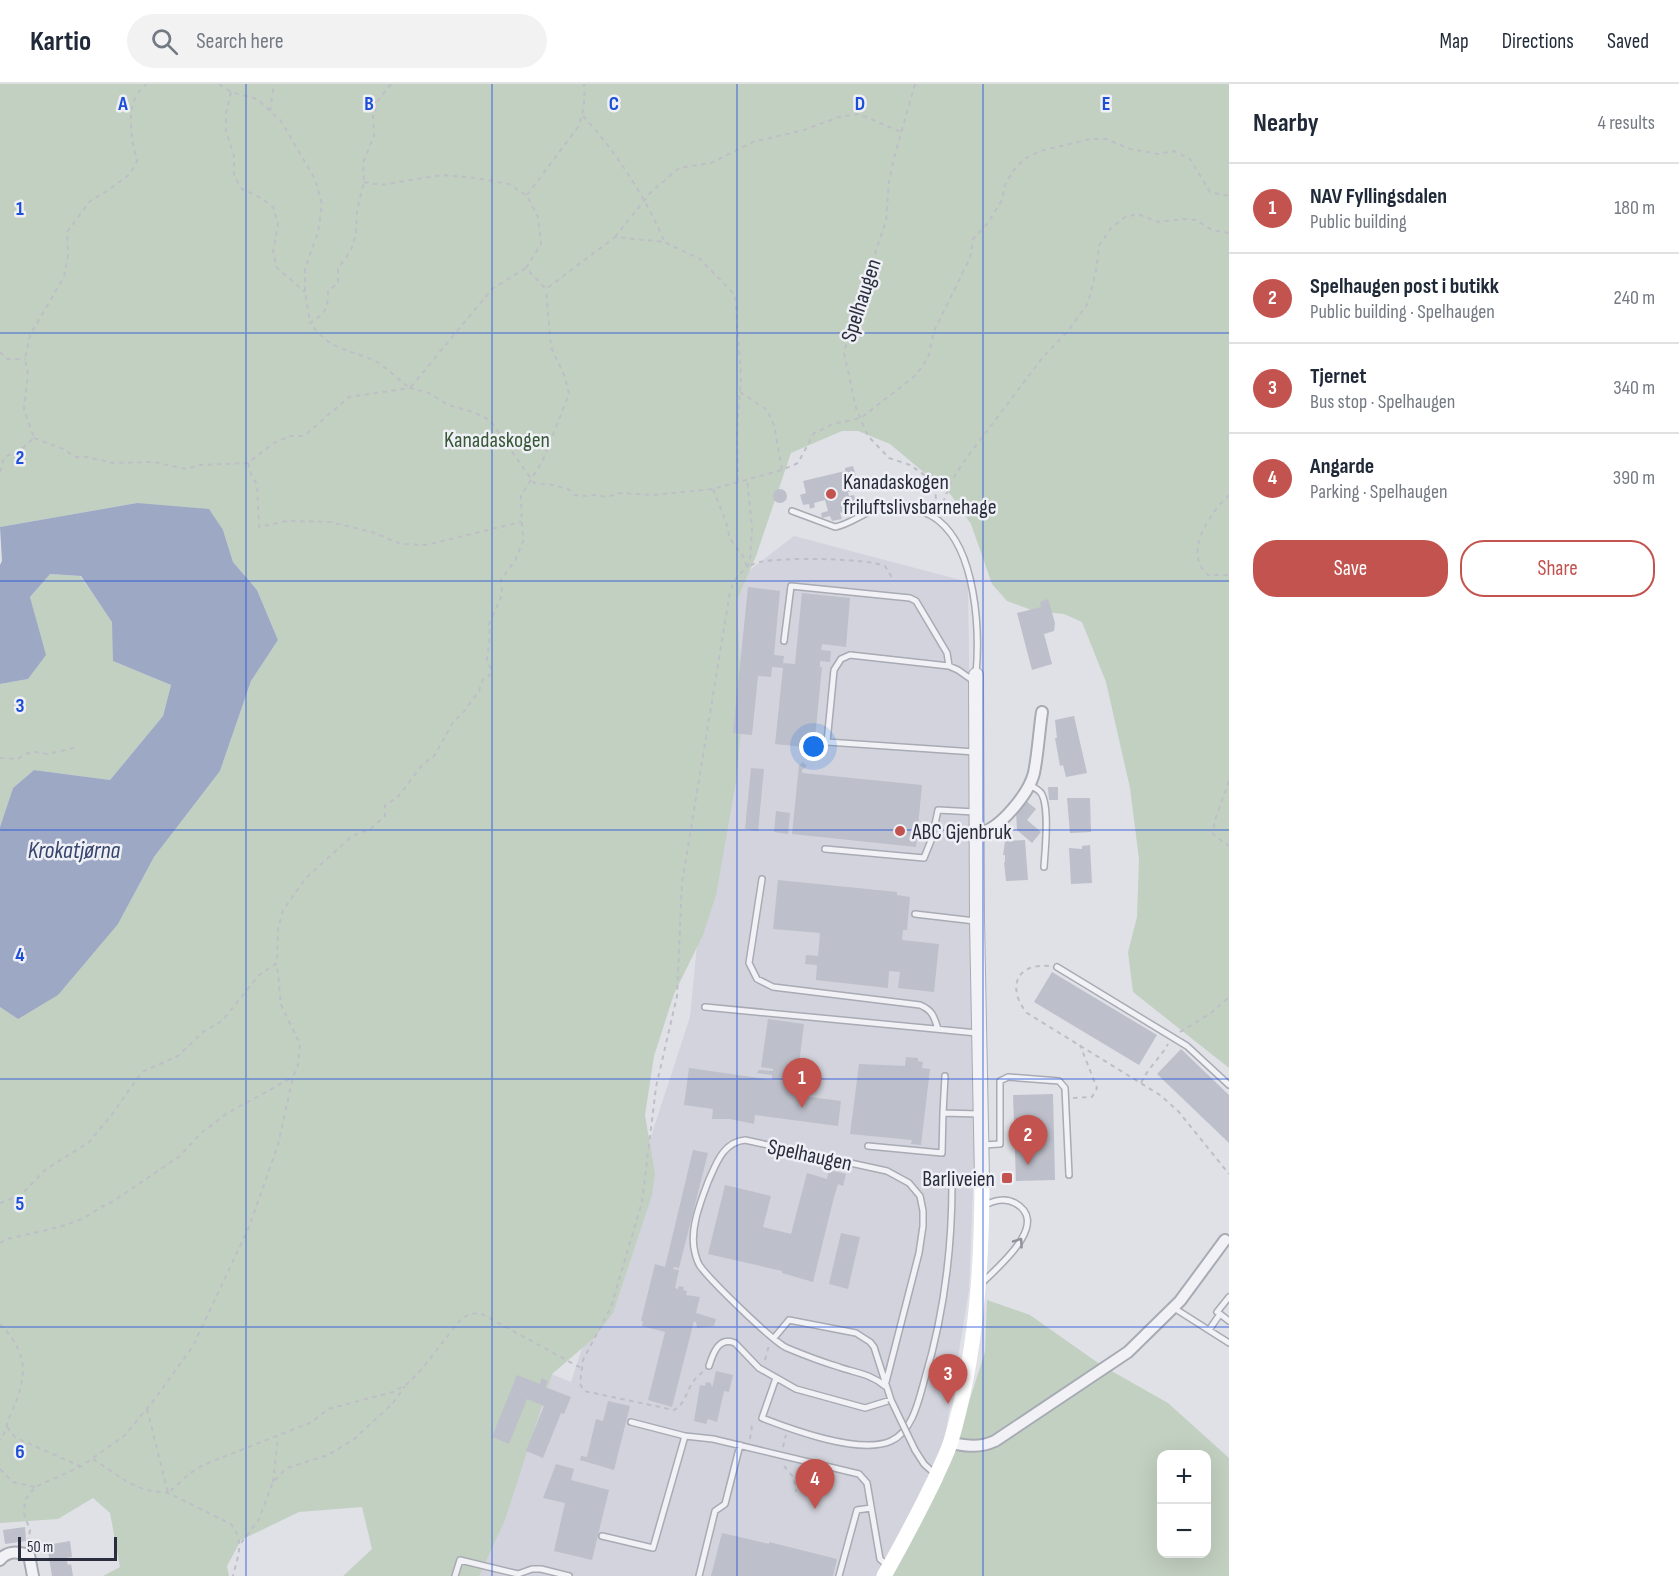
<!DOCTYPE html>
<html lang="en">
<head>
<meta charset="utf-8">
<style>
	:root { --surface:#fff; --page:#f2f2f3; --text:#1f2937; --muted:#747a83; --line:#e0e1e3; --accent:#c3534e }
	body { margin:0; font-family:"Sofia Sans Condensed",sans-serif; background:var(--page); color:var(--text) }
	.controls { position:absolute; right:18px; bottom:18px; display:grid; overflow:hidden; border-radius:12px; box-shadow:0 6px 24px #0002 }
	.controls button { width:54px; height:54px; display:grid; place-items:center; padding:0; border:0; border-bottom:2px solid var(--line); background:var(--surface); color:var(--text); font:30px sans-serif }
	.scale { position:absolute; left:18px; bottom:15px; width:99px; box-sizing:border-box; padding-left:6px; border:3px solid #292d3d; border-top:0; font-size:16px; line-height:21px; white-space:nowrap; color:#292d3d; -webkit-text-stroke:4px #eff0f5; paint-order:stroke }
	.you { position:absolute; left:814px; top:663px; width:21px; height:21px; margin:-15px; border:4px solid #fff; border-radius:50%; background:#1a73e8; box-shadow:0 0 0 9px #1a73e833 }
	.badge { display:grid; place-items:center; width:39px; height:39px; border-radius:50%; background:var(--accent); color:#fff; font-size:20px; font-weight:700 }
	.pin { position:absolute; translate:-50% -50px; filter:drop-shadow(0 2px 3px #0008) }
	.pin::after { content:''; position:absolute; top:32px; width:21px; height:18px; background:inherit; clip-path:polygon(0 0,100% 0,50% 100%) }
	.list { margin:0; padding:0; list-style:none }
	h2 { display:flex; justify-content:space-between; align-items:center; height:78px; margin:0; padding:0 24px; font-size:26px }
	h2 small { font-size:20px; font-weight:400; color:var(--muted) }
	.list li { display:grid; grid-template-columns:39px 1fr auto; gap:18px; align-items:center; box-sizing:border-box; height:90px; padding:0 24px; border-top:2px solid var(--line) }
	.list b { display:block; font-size:22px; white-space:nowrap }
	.list p { margin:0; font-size:20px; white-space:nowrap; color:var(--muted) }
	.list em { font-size:20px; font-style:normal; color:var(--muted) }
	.actions { display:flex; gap:12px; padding:18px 24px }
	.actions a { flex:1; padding:14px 0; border:2px solid var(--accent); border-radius:24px; text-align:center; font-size:21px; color:var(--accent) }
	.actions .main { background:var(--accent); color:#fff }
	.icon { flex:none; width:33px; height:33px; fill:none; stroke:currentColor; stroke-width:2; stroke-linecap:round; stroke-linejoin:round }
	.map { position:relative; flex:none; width:1229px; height:1492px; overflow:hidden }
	header { display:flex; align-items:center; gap:36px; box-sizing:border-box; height:84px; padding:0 30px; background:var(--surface); border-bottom:2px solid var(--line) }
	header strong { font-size:28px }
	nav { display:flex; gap:33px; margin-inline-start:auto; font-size:21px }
	.search { width:420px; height:54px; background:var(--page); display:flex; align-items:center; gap:15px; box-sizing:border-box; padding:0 21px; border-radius:33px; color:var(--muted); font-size:22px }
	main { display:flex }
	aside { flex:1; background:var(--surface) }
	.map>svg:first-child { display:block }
	.built { fill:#d2d3dc }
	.green { fill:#c2d0c1; fill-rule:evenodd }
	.water { fill:#9da8c5 }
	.building { fill:#bdbfca }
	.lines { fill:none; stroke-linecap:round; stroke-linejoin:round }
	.service-casing { stroke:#a8abb4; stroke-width:8 }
	.minor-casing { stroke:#a8abb4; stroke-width:14 }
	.tertiary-casing { stroke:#a8abb4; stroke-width:16 }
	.path { stroke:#bebfc6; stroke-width:2; stroke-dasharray:4.5 4.5; stroke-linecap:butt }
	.service { stroke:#f2f2f6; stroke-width:5 }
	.minor { stroke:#f2f2f6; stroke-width:10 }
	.tertiary { stroke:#f2f2f6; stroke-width:14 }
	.secondary { stroke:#fff; stroke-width:15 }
	.service-bridge-casing { stroke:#a8abb4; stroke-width:8; stroke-linecap:butt }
	.service-bridge { stroke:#f2f2f6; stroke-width:5 }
	.oneway { stroke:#8e909a }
	.grid { fill:none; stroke:#1d4ed8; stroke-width:1.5; stroke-opacity:0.55 }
	.poi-dot { fill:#c3534e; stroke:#eff0f5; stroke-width:2 }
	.labels { text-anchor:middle; stroke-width:5; stroke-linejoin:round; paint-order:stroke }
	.street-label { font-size:22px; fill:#292d3d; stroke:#eff0f5 }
	.park-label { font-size:22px; fill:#385838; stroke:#eff0f5 }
	.poi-label { font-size:22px; fill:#292d3d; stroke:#eff0f5; text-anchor:start }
	.water-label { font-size:24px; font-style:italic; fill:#37456e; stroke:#eff0f5 }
	.grid-label { font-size:20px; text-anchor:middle; font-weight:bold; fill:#1d4ed8; stroke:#eff0f5; stroke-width:5; stroke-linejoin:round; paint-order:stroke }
</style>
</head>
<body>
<header>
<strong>Kartio</strong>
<div class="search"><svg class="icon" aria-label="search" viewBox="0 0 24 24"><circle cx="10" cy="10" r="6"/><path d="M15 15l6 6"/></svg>Search here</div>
<nav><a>Map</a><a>Directions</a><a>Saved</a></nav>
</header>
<main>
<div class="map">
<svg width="1229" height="1492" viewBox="0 0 1229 1492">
	<rect width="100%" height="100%" fill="#dfe1e7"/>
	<path class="built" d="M794,452L968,498L975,1050L969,1206L941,1377L876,1492H420L501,1270L571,1298L690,933L732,500Z"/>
	<path class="green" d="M0,0H1229V984L1133,908L1128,868L1137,833L1139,775L1130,704L1106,598L1082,538L1064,530L1034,527L1007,517L992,500L971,440L951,411L890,360L858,347H842L791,369L756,472L737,516L742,634L736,698L716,811L703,851L674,910L654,972L645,1031L655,1090L652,1111L613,1229L594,1254L552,1290L505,1436L479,1492H343L372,1465L362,1423L299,1428L241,1456L227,1482L229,1492H103L120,1483L110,1429L93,1414L58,1435L0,1439V923L18,935L118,840L154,773L220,687L251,597L278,556L257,506L233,478L223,446L137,419L0,443Z
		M49,490L80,492L113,538V577L171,601L163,632L110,696L34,686L13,704L0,743V600L28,595L45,571L30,513Z
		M987,1216L1030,1231L1101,1281L1168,1319L1229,1374V1492H891L950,1377L985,1268ZM1162,1370H1206V1470H1162Z"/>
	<path class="water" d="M137,419L209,425L223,446L233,478L257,506L278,556L251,597L220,687L154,773L118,840L58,911L18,935L0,923V743L13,704L34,686L110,696L163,632L171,601L113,577L112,538L81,492L50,490L30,513L46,571L28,595L0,600V481L2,477L0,443Z"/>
	<path class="building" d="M853,382L860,406L848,408L849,412L854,411L857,424L840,429L842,435L832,437L830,432L822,434L821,429L828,427L825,416L814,419L815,423L810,425L809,420L803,421L800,411L806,409L803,397L845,387V384Z
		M773 412a7 7 0 1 1 14 0a7 7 0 1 1-14 0Z
		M748,503L780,507L774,571L784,572L783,579L795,580L802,509L850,514L846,563L822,560L821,566L831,567L830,578L820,577V583H822L814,664L775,660L783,584L772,583L771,593L758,592L752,651L733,649Z
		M1048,515L1055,539L1054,547L1044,550L1052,580L1032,586L1017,529L1041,523L1040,518Z
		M1074,632L1087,689L1066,693L1063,681L1060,682L1055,654H1057L1055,636Z
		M803,678L807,682L802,686V689L922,701L916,763L792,750L799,681Z
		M751,684L764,685L758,747L745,745Z
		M1048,703H1058V716H1049Z
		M1067,714H1090L1091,748L1070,749Z
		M1025,716L1036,725L1027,736L1041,748L1032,759L1017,746L1016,727Z
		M776,727L790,729L788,750L774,748Z
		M1025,756L1028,796L1006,797L1004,778H1005V771H1003L1005,757Z
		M1090,761L1092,799L1071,800L1069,764L1082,765V762Z
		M778,796L897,808V811L910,813L907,846H903L902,856L939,860L934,908L898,904L900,888L889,887L888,904L816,896L817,881L805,880L806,871L818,872L820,849L773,845Z
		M1052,888L1157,951L1139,981L1034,918Z
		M768,935L804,940L798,988H794L793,998L796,999L794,1011L841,1017L838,1042L755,1031L754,1040L730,1035H712L713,1025L684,1021L689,984L772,996V991L757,989L759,986L773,987V985L761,983Z
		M1181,965L1229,1011V1059L1157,990Z
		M906,973L918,974V977L923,978L922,984L930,985L921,1061L911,1060L912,1056L850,1050L859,980L905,982Z
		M1053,1010L1055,1096L1016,1097L1013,1011Z
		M693,1066L708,1069L679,1184L674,1183L673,1185L679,1186L675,1204L678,1205L679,1202L684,1203L683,1206L687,1207L686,1211L700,1213L696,1229L716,1235L714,1242L697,1244L696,1238L694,1237L672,1323L648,1316L665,1248L642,1242L643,1237H641L655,1180L665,1183Z
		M829,1086L846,1090L843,1102L838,1100L833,1117L813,1198L782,1189V1187L708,1170L725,1101L771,1112L763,1143L791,1150L807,1089L827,1095Z
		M841,1149L860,1153L848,1205L829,1200Z
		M716,1287L733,1291L729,1308L724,1307L717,1338L708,1335L706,1340L694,1337L700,1301L705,1302L706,1298L711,1299L712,1304Z
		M517,1291L540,1300L542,1294L548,1297L545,1303L571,1313L564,1330L561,1329L543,1374L526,1367L544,1322L527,1315L509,1360L492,1353Z
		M608,1317L630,1322L614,1386L580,1376L581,1372L587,1373L596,1335L603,1337Z
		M556,1380L574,1385L571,1396L609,1406L592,1476L554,1467L565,1419L543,1414Z
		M25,1443L26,1457L5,1460L3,1446Z
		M722,1449L769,1460V1458L837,1475L833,1492H711Z
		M70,1457L72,1473L66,1474L68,1481L71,1480L73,1492H52L47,1461Z"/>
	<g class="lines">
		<g class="service-casing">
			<path id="service" d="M792,427L835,443C853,440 871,422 891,422C907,423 926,426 939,437C976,467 980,546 976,590
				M784,557L791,502L910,514L916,517L947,569L949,582L958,586L975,598
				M949,582L850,571L841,575L834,586L827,658L975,668
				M1029,701C1033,703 1038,705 1041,709C1050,722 1045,767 1044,783
				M825,765L924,774L932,754L938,726L975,728
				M762,795L749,879L757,895L773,903L920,921C932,926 934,932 938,945
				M915,830L975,837
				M1057,883L1187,962L1229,1001
				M705,923L977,949
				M943,1029L945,992
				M745,1056L887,1087L909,1099L920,1112L923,1127V1142L919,1169L885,1302C871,1290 856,1289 839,1283C822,1278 804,1271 787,1264C772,1257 711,1197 700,1182C698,1179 696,1173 695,1169C689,1147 700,1119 708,1098C716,1080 723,1058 745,1056Z
				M983,1061L1000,1060V997L1008,993L1059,997L1065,1004L1069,1091
				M868,1062L942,1069L943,1029L979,1030
				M983,1122C993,1117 1004,1113 1015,1119C1051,1139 999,1182 983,1198
				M1174,1224L1229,1259
				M1220,1230L1217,1228L1229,1213
				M1209,1246L1220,1230L1229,1237
				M709,1282C713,1269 719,1252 735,1259L759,1284L796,1305L865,1324L891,1316L874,1263L870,1258L856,1249L789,1236L774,1254
				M776,1294L762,1334C793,1346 860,1371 891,1357C913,1347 919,1315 925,1294C944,1230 952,1166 952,1100
				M631,1338L685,1352L713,1355L859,1390L867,1399L880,1475L888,1482
				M915,1366L924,1380L935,1390
				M602,1452L653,1464L685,1352
				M455,1492L460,1476L518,1490L532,1485H541L569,1492
				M699,1492L715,1427L725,1420L740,1361
				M839,1492L857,1426L871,1424"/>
		</g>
		<g class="minor-casing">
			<path id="minor" d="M978,749C999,747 1029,709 1034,689C1038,669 1039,648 1042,628
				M951,1359C967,1362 980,1364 995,1357L1128,1268L1180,1217L1225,1156
				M0,1476C8,1466 18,1468 29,1471L33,1492"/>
		</g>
		<g class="tertiary-casing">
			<path id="tertiary" d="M976,591L977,837L982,1095"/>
		</g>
		<path class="path" d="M219,0L231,8L257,15L281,37L315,95L322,120L318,148L305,185V208L310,239
			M391,0L377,18L373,32L374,52L363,79L364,98L357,126L356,151L351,166L338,185V199L328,207C328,226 325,229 310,239C333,269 346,263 377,278C388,285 399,296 410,304L492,205L526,184
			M915,0L894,74L889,98L886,137L854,232L844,269L856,324L868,352L889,374L910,381L926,392L935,405L937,426
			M231,8L226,30V47L234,72V92L242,105L261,114L273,123L278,140L273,168L277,184L305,208
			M270,27L274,0
			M583,32C614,65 647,115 664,157
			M364,98L381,101L442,91L476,94L509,100L527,112L538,133L541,160L526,184L546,205L615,153L664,158L700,175L735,211L741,292L737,347L738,399
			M527,111L578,43C584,28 585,16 584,0
			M615,153L651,108L679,84L711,79L753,58L804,46L839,33L859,30L901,48
			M0,268L7,275H25
			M740,308L767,326L774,341L782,386
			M34,354L61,364L76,373H86L114,379L154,378L186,385L200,381L248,379L274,359L290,352H304L349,313L410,304L429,309L448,321L473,328L490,336L534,399L553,401L568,405L575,411L586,412L597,411L606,413L621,409L653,411L713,405L782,386L798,379L814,349L833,340L861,334L916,291L928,274L934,247L970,174L973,155L987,140L1002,116L1005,101L1013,87L1024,75L1040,67L1091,55H1106L1130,65L1158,70L1174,67L1190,75L1210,108L1229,112
			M248,379L252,393L257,400L259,443L287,437L330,438L372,448L401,460L426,461L521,438
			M0,388L4,373L19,367L34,354L24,325L28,290L25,275L30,251L64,193L68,172L67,148L90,117L107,107L130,90L137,77C132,59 126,28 137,11C139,7 143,4 146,0
			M713,405L726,438L730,455L743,472L747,483C751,481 756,479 760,478C782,473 866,474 885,482L894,497
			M1229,411C1210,429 1182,469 1208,491H1229
			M940,427L950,400L962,380L1043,273L1068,247L1088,219L1096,187L1099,162L1111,144L1125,133L1138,130L1158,138L1184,135L1196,136L1212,146L1229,149
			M0,674L17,675L28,669L35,668L48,670L74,664
			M1229,697L1215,736L1213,750L1229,762
			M1049,882C1015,879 1007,905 1027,929L1160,1011L1179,1028L1229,1090
			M1180,948L1211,929L1229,913
			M1141,999C1148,984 1160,974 1168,960
			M1073,1014L1092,1013L1097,1004L1080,961
			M0,1119L21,1111L45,1086L89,1058L110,1033L142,988L178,972L203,948L222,937L259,891L277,879L278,845L283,826L306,794L352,752L370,745L385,732V721L397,714L423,680L434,672L454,637L463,629L479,607L483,595L489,592L491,585L487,576L490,552L489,540L502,511L501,495L515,477L524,455L522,446L521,412L543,376L569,310L565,293L551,263L546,205
			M0,1159L7,1155C31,1149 56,1145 79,1136C91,1131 100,1122 112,1118L180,1072L200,1050L226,1030L293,993
			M0,1240C30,1271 27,1293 11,1330C6,1339 7,1347 0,1356
			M765,1276L769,1261
			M703,1288C686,1299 688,1319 674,1326L584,1307L580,1300L583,1276L611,1223L642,1118L656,1003L677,912L682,799L730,508L735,495L747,483L750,477L752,443L747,395
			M147,1325L168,1409L189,1390L203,1381L312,1338L328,1325L393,1308L407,1300L421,1286L461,1235L470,1230L480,1229L581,1284
			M7,1343L15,1353L23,1357L80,1382
			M750,1355L752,1342L756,1339
			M783,1363L786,1351
			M93,1375L129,1399L146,1406L168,1409L231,1440C245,1459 238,1471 233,1492
			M784,1382L794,1394L796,1408
			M0,1385L13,1398L35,1403
			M273,1398L278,1353
			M28,1459L30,1446L24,1430L25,1416L35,1403L82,1382L125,1351L154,1316L193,1262L249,1143L278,1061L293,993L298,981L300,960L281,921L277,880
			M241,1459L258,1437L273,1398L287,1384L328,1371L353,1356L393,1319L405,1302"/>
		<use href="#service" class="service"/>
		<use href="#minor" class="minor"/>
		<use href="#tertiary" class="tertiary"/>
		<path class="secondary" d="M884,1492C902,1460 919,1428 935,1395C940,1383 947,1370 951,1357C976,1272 982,1184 982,1095"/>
		<g class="service-bridge-casing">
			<path id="service-bridge" d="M891,1316L915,1366"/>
		</g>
		<use href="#service-bridge" class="service-bridge"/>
	</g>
	<defs><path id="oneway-chevron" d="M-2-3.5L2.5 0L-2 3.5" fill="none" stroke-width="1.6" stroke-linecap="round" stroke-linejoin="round" transform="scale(1.5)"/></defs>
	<use class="oneway" href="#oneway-chevron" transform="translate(1019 1158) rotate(-55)"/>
	<path class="grid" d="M246,0V1492M492,0V1492M737,0V1492M983,0V1492M0,249H1229M0,497H1229M0,746H1229M0,995H1229M0,1243H1229"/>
	<g class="poi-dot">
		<circle cx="831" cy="410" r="6"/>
		<circle cx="900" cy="747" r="6"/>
		<rect x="1001" y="1088" width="12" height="12" rx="3"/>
	</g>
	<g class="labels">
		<g class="street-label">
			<text transform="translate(860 216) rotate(-72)" y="8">Spelhaugen</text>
			<text transform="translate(810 1070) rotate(12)" y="8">Spelhaugen</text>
		</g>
		<g class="park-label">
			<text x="497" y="363">Kanadaskogen</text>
		</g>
		<g class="poi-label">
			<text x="843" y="405">Kanadaskogen<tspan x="843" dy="25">friluftslivsbarnehage</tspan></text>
			<text x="912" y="755">ABC Gjenbruk</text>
			<text x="995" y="1102" text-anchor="end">Barliveien</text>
		</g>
		<g class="water-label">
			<text x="74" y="774">Krokatjørna</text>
		</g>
	</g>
	<g class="grid-label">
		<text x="123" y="26">A</text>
		<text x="369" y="26">B</text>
		<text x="614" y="26">C</text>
		<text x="860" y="26">D</text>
		<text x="1106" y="26">E</text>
		<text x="20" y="131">1</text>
		<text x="20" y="380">2</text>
		<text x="20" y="628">3</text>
		<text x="20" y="877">4</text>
		<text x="20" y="1126">5</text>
		<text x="20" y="1374">6</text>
	</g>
</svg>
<div class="controls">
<button>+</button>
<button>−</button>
</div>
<div class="scale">50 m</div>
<div class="you"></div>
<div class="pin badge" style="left:802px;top:1024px">1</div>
<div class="pin badge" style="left:1028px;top:1081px">2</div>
<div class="pin badge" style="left:948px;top:1320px">3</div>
<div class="pin badge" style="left:815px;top:1425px">4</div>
</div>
<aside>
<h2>Nearby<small>4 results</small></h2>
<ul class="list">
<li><span class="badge">1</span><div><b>NAV Fyllingsdalen</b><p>Public building</p></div><em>180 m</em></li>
<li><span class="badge">2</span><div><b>Spelhaugen post i butikk</b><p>Public building · Spelhaugen</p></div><em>240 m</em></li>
<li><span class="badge">3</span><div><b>Tjernet</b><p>Bus stop · Spelhaugen</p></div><em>340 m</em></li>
<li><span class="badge">4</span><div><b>Angarde</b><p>Parking · Spelhaugen</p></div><em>390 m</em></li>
</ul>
<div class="actions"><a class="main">Save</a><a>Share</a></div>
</aside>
</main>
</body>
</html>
